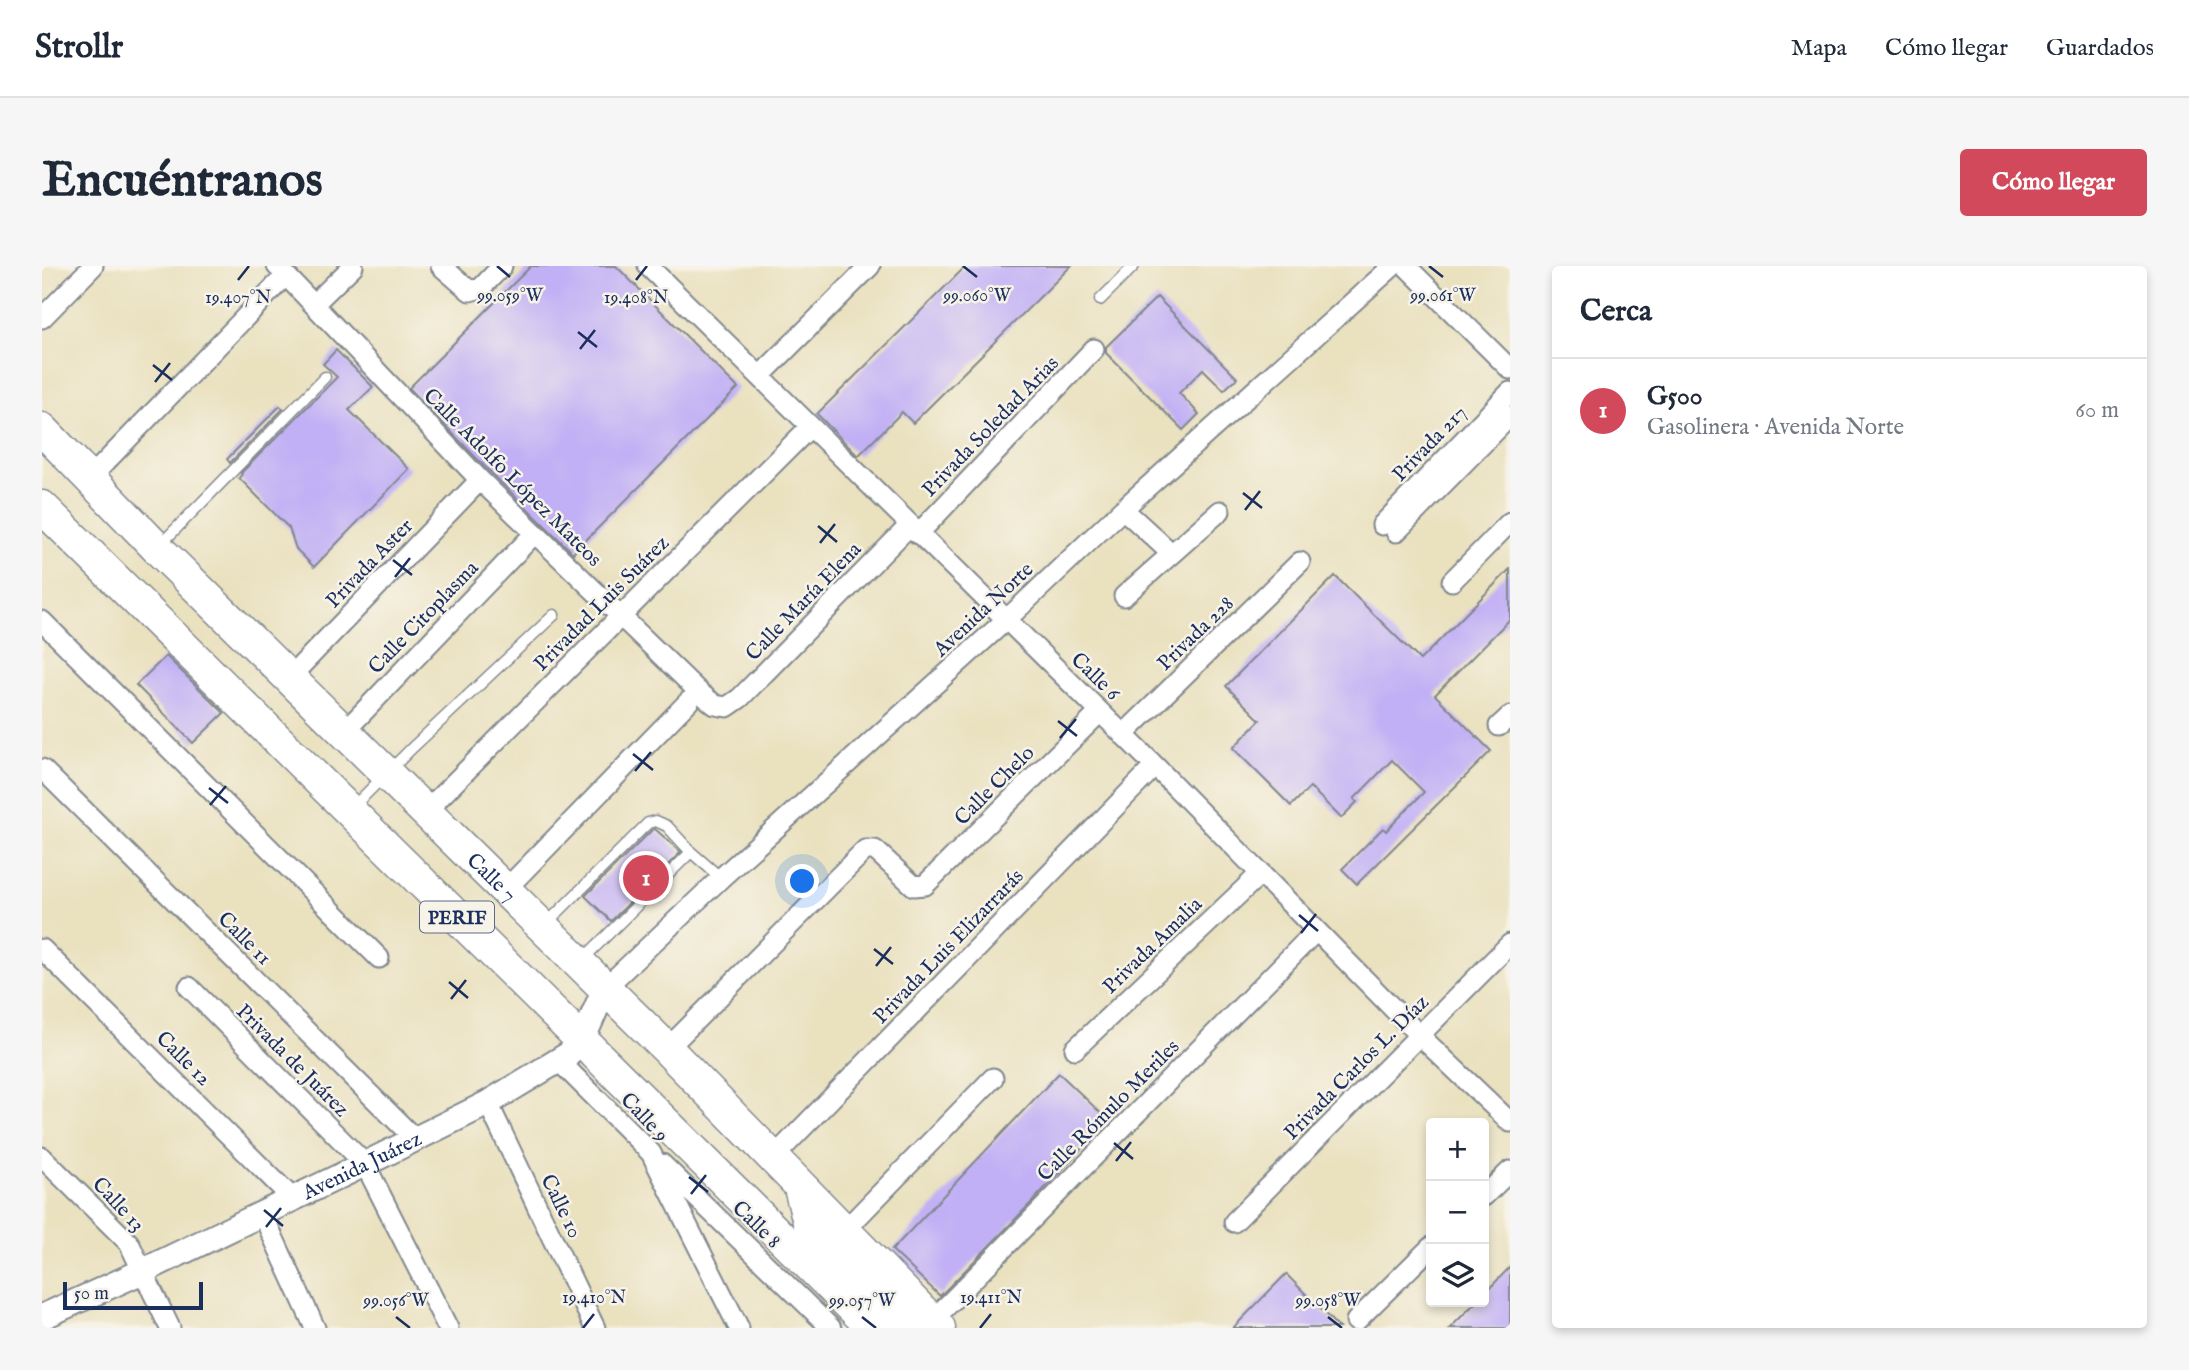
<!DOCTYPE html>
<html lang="es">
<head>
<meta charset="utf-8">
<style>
	:root { --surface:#fff; --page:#f6f6f7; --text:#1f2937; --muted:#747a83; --line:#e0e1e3; --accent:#d1495b }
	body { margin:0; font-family:"IM FELL English",serif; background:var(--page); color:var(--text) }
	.controls { position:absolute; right:21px; bottom:21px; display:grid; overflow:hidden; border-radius:7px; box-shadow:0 4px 10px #0003 }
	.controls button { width:63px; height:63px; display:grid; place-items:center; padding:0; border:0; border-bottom:2px solid var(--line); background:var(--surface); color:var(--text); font:35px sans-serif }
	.scale { position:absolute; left:21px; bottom:18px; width:140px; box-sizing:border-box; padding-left:7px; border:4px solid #1b2f5e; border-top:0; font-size:19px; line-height:24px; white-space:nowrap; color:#1b2f5e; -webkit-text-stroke:5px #f7f3e8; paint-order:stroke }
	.you { position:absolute; left:761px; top:616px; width:24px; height:24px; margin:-18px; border:5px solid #fff; border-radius:50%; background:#1a73e8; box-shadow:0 0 0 10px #1a73e833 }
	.badge { display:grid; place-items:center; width:46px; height:46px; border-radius:50%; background:var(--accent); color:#fff; font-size:23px; font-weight:700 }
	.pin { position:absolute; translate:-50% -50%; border:4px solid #fff; box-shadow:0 2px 7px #0006 }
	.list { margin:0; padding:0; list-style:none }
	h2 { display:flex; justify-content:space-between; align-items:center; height:91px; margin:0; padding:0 28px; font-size:30px }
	h2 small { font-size:23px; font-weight:400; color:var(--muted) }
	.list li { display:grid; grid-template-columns:46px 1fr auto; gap:21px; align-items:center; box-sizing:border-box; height:105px; padding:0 28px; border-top:2px solid var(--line) }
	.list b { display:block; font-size:26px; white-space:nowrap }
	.list p { margin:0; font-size:23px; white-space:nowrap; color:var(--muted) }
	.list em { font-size:23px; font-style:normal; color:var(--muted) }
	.icon { flex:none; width:38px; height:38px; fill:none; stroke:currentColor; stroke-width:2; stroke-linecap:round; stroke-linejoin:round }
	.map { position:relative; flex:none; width:1468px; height:1062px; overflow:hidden; border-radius:7px }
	header { display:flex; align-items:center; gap:42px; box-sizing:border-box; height:98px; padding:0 35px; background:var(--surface); border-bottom:2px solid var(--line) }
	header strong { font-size:33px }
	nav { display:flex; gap:38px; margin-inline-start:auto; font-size:24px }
	.intro { display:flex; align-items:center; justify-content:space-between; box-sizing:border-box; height:168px; padding:0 42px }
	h1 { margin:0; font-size:49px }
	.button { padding:18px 32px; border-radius:7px; background:var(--accent); color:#fff; font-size:24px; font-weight:700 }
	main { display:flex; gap:42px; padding:0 42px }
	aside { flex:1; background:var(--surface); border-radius:7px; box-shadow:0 4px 10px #0003 }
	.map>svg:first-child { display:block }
	.building { fill:#c1b0f5 }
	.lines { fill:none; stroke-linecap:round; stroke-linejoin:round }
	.service-casing { stroke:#82888e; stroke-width:13 }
	.minor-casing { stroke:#82888e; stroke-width:23 }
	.tertiary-casing { stroke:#82888e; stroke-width:28 }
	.primary-casing { stroke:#82888e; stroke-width:35 }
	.service { stroke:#fff; stroke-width:10 }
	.minor { stroke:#fff; stroke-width:19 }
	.tertiary { stroke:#fff; stroke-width:24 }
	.primary { stroke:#fff; stroke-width:32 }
	.ticks { fill:none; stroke:#1b2f5e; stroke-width:2.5 }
	.labels { text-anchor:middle; stroke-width:5; stroke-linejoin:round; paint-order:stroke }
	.shield { fill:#f7f3e8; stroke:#5d6a87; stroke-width:2 }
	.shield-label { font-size:19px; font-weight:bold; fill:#1b2f5e }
	.street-label { font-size:21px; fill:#1b2f5e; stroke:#f7f3e8 }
	.ticks-label { font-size:18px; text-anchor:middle; fill:#1b2f5e; stroke:#f7f3e8; stroke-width:5; stroke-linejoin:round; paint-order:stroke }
</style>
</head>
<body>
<header>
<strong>Strollr</strong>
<nav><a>Mapa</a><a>Cómo llegar</a><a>Guardados</a></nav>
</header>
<div class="intro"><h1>Encuéntranos</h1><a class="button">Cómo llegar</a></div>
<main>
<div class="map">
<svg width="1468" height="1062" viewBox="0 0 1468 1062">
	<rect width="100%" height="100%" fill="#f7f3e8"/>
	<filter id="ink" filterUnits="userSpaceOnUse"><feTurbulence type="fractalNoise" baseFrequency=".0143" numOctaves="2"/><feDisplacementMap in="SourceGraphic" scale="14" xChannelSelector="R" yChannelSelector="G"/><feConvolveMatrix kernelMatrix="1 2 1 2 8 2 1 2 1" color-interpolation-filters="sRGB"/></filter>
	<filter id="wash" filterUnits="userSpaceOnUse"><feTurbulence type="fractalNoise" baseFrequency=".00686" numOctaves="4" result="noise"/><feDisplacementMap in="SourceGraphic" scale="28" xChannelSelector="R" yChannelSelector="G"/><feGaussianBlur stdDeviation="1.57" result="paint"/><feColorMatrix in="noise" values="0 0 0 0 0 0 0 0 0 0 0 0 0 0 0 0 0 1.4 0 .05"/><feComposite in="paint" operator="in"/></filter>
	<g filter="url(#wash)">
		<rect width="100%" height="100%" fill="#eae1bf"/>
		<g id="blocks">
			<path class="building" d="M489,0H574L696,122L531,287L443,201L367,122Z
				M924,0H1029L871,157L860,146L816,190L775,148Z
				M1115,31L1195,112L1182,124L1161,103L1137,127L1157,148L1141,164L1064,87V81Z
				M294,84L331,121L307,144L367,203L272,301L254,283L247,262L197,212L200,208L199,207L295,111L281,98Z
				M238,140L241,143L188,197L185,193Z
				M1468,303V353L1393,429L1449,485L1315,618L1300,603L1341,562L1344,565L1382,526L1350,494L1312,533L1315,536L1299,552L1268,521L1249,540L1191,482L1218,454L1184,420L1293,310L1378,394Z
				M124,390L182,447L151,477L94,419Z
				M613,563L639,586L569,655L543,630L610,564Z
				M1017,807L1066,854L991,935L898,1030L850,984Z
				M1468,1001V1062H1408L1434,1036H1442V1028Z
				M1244,1008L1297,1062H1191Z"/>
		</g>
	</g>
	<g filter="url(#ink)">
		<use href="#blocks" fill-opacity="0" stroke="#82888e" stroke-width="2"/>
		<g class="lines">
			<g class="service-casing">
				<path id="service" d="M1058,34L1092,0
					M118,279L283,111
					M310,542L370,482L512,349
					M504,658L606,557L614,555L625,560L649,586L679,612
					M540,694L649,586"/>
			</g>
			<g class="minor-casing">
				<path id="minor" d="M235,0L438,214L657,426L673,439L685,441L698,432L868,259
					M399,0L428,25L439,22L460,0
					M606,0L1113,500L1377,769L1468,856
					M1364,0L1468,103
					M272,38L311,0
					M0,52L51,0
					M718,110L828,0
					M48,212L244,9
					M1081,243L1129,287
					M1340,259L1468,126
					M1354,266L1468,150
					M876,268L1052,83
					M1410,315L1468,256
					M1082,330L1178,245
					M0,355L337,692
					M247,412L438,214
					M1457,460L1468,450
					M302,466L493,267
					M1081,469L1258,296
					M0,503L373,873
					M383,546L768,161
					M463,624L647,435
					M0,683L251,933
					M147,721L323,898L406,1062
					M563,722L679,612L964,354L1081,243L1351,0
					M625,783L823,584H833L872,620L883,619L1058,446
					M1033,783L1219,607
					M517,795L609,887L697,1062
					M446,837L553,1062
					M0,891L87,977L128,1062
					M731,892L1113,500
					M620,898L789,1062
					M1442,930L1468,905
					M220,947L273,1062
					M1192,956L1468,678
					M802,965L951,812
					M890,1055L1274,665
					M1314,1055L1389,981"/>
			</g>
			<g class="tertiary-casing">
				<g id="tertiary">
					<path id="s1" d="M0,1051L101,1005L323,898L446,837L527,788L540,775L563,722"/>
				</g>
			</g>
			<g class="primary-casing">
				<g id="primary">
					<path id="s2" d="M0,163L115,282L625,783L897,1062"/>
					<path d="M0,241L831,1062"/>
					<path d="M758,922L769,963L790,993L860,1062"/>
				</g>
			</g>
			<use href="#service" class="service"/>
			<use href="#minor" class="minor"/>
			<use href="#tertiary" class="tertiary"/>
			<use href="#primary" class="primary"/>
		</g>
	</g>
	<path class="ticks" d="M455,0L468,11M921,0L935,11M1387,0L1401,11M196,14L207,0M594,14L605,0M536,66L555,81M538,83L553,64M111,99L130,114M113,116L128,97M1201,227L1220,242M1203,244L1218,225M776,260L795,276M778,277L793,258M351,294L370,309M353,311L368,292M1016,455L1035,470M1018,472L1034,453M591,488L611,504M593,505L609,486M167,522L186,537M168,539L184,520M1257,649L1276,665M1259,667L1274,648M832,683L851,698M834,700L849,681M407,716L426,732M409,733L424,714M1072,877L1091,893M1074,895L1089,876M647,911L666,926M649,928L664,909M222,944L241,960M224,961L239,942M354,1051L368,1062M820,1051L834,1062M1286,1051L1300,1062M541,1062L552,1048M938,1062L949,1048"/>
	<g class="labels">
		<rect class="shield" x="378" y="635.5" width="74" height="31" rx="5"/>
		<g class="shield-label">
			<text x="415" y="658">PERIF</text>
		</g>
		<g class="street-label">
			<text transform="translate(948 160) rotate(-46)" y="7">Privada Soledad Arias</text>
			<text transform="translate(1387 177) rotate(-46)" y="7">Privada 217</text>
			<text transform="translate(471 211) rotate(45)" y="7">Calle Adolfo López Mateos</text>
			<text transform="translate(327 297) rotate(-46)" y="7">Privada Aster</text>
			<text transform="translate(761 335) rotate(-46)" y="7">Calle María Elena</text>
			<text transform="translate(559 337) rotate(-45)" y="7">Privadad Luis Suárez</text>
			<text transform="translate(941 343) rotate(-43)" y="7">Avenida Norte</text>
			<text transform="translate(381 351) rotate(-46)" y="7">Calle Citoplasma</text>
			<text transform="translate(1153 367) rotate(-44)" y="7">Privada 228</text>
			<text transform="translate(1054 410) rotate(44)" y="7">Calle 6</text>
			<text transform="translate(952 519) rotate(-45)" y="7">Calle Chelo</text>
			<text dy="7" stroke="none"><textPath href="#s2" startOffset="635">Calle 7</textPath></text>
			<text transform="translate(203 672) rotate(45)" y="7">Calle 11</text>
			<text transform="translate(1110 679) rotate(-44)" y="7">Privada Amalia</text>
			<text transform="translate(906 680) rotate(-46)" y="7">Privada Luis Elizarrarás</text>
			<text transform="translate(142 792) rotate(45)" y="7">Calle 12</text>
			<text transform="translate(251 794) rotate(45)" y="7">Privada de Juárez</text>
			<text transform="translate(1314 801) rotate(-45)" y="7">Privada Carlos L. Díaz</text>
			<text transform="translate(1066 844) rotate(-45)" y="7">Calle Rómulo Meriles</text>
			<text transform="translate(603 851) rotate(47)" y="7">Calle 9</text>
			<text dy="7" stroke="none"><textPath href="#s1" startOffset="354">Avenida Juárez</textPath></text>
			<text transform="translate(77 938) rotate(47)" y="7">Calle 13</text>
			<text transform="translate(520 940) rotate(64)" y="7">Calle 10</text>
			<text transform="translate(715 958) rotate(44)" y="7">Calle 8</text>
		</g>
	</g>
	<g class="ticks-label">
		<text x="468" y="35">99.059°W</text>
		<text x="935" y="35">99.060°W</text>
		<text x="1401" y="35">99.061°W</text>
		<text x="196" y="37">19.407°N</text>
		<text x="594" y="37">19.408°N</text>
		<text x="552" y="1037">19.410°N</text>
		<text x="949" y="1037">19.411°N</text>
		<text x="354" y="1040">99.056°W</text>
		<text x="820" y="1040">99.057°W</text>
		<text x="1286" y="1040">99.058°W</text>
	</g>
</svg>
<div class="controls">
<button>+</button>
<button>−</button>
<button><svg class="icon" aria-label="layers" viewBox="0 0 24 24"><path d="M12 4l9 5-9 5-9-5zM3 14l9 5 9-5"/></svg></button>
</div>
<div class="scale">50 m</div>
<div class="you"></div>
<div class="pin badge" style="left:604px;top:612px">1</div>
</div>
<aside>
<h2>Cerca<small></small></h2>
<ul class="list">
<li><span class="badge">1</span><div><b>G500</b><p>Gasolinera · Avenida Norte</p></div><em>60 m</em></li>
</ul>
</aside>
</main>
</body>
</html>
